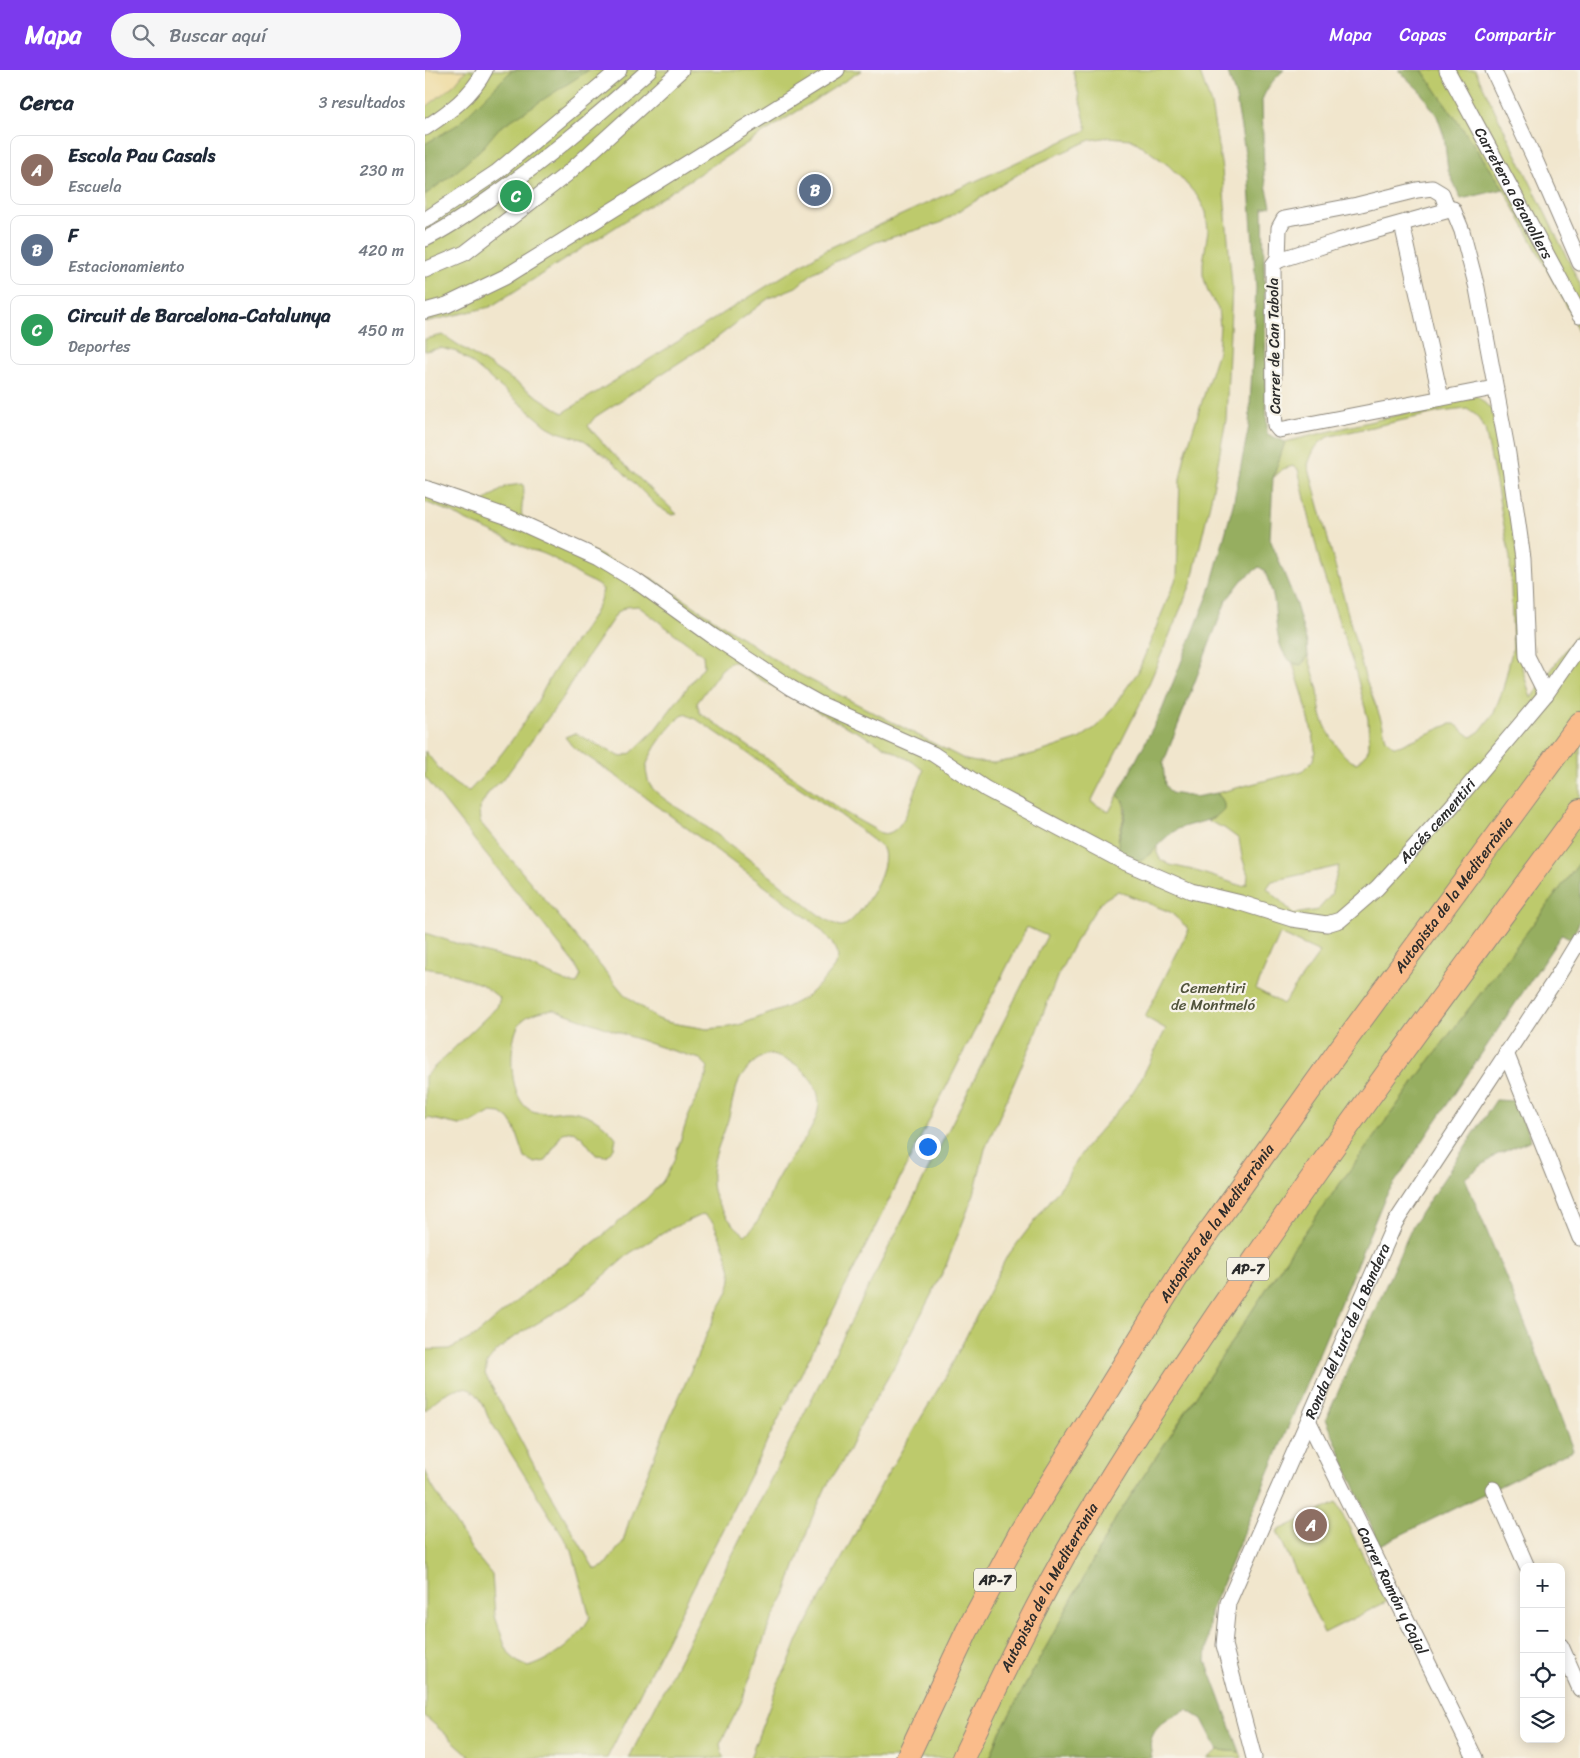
<!DOCTYPE html>
<html lang="es">
<head>
<meta charset="utf-8">
<style>
	:root { --surface:#fff; --page:#f6f6f7; --text:#1f2937; --muted:#747a83; --line:#e0e1e3; --accent:#7c3aed }
	body { margin:0; font-family:Sriracha,sans-serif; background:var(--page); color:var(--text) }
	.controls { position:absolute; right:15px; bottom:15px; display:grid; overflow:hidden; border-radius:10px; box-shadow:0 2px 12px #0003 }
	.controls button { width:45px; height:45px; display:grid; place-items:center; padding:0; border:0; border-bottom:1px solid var(--line); background:var(--surface); color:var(--text); font:25px sans-serif }
	.you { position:absolute; left:502px; top:1076px; width:18px; height:18px; margin:-12px; border:4px solid #fff; border-radius:50%; background:#1a73e8; box-shadow:0 0 0 8px #1a73e833 }
	.badge { display:grid; place-items:center; width:32px; height:32px; border-radius:50%; background:var(--accent); color:#fff; font-size:16px; font-weight:700 }
	.pin { position:absolute; translate:-50% -50%; border:2px solid #fff; box-shadow:0 1px 5px #0006 }
	.list { margin:0; padding:0; list-style:none }
	h2 { display:flex; justify-content:space-between; align-items:center; height:65px; margin:0; padding:0 20px; font-size:21px }
	h2 small { font-size:16px; font-weight:400; color:var(--muted) }
	.list li { display:grid; grid-template-columns:32px 1fr auto; gap:15px; align-items:center; box-sizing:border-box; height:70px; margin:0 10px 10px; padding:0 10px; border:1px solid var(--line); border-radius:10px }
	.list b { display:block; font-size:19px; white-space:nowrap }
	.list p { margin:0; font-size:16px; white-space:nowrap; color:var(--muted) }
	.list em { font-size:16px; font-style:normal; color:var(--muted) }
	.icon { flex:none; width:28px; height:28px; fill:none; stroke:currentColor; stroke-width:2; stroke-linecap:round; stroke-linejoin:round }
	.map { position:relative; flex:none; width:1155px; height:1688px; overflow:hidden }
	header { display:flex; align-items:center; gap:30px; box-sizing:border-box; height:70px; padding:0 25px; background:var(--accent); color:#fff }
	header strong { font-size:24px }
	nav { display:flex; gap:28px; margin-inline-start:auto; font-size:18px }
	.search { width:350px; height:45px; background:var(--page); display:flex; align-items:center; gap:12px; box-sizing:border-box; padding:0 18px; border-radius:28px; color:var(--muted); font-size:19px }
	main { display:flex }
	aside { flex:1; background:var(--surface) }
	.map>svg:first-child { display:block }
	.green { fill:#bdca6c; stroke:#747a4c; fill-rule:evenodd }
	.forest { fill:#96ae60; stroke:#606c46 }
	.sand { fill:#eeda9e; stroke:#8c8264 }
	.lines { fill:none; stroke-linecap:round; stroke-linejoin:round }
	.minor-casing { stroke:#8e887c; stroke-width:17 }
	.highway-casing { stroke:#8e887c; stroke-width:24 }
	.minor { stroke:#fff; stroke-width:15 }
	.highway { stroke:#fabc8b; stroke-width:22 }
	.labels { text-anchor:middle; stroke-width:4.5; stroke-linejoin:round; paint-order:stroke }
	.shield { fill:#f7f3e8; stroke:#686764; stroke-width:1 }
	.shield-label { font-size:14px; font-weight:bold; fill:#2b2b2b }
	.street-label { font-size:15px; fill:#2b2b2b; stroke:#f7f3e8 }
	.park-label { font-size:15px; fill:#50533b; stroke:#f7f3e8 }
</style>
</head>
<body>
<header>
<strong>Mapa</strong>
<div class="search"><svg class="icon" aria-label="search" viewBox="0 0 24 24"><circle cx="10" cy="10" r="6"/><path d="M15 15l6 6"/></svg>Buscar aquí</div>
<nav><a>Mapa</a><a>Capas</a><a>Compartir</a></nav>
</header>
<main>
<aside>
<h2>Cerca<small>3 resultados</small></h2>
<ul class="list">
<li><span class="badge" style="background:#8d6e63">A</span><div><b>Escola Pau Casals</b><p>Escuela</p></div><em>230 m</em></li>
<li><span class="badge" style="background:#5c6f8a">B</span><div><b>F</b><p>Estacionamiento</p></div><em>420 m</em></li>
<li><span class="badge" style="background:#2e9e5b">C</span><div><b>Circuit de Barcelona-Catalunya</b><p>Deportes</p></div><em>450 m</em></li>
</ul>
</aside>
<div class="map">
<svg width="1155" height="1688" viewBox="0 0 1155 1688">
	<rect width="100%" height="100%" fill="#f7f3e8"/>
	<filter id="ink" filterUnits="userSpaceOnUse"><feTurbulence type="fractalNoise" baseFrequency=".02" numOctaves="2"/><feDisplacementMap in="SourceGraphic" scale="10" xChannelSelector="R" yChannelSelector="G"/><feConvolveMatrix kernelMatrix="1 2 1 2 8 2 1 2 1" color-interpolation-filters="sRGB"/></filter>
	<filter id="wash" filterUnits="userSpaceOnUse"><feTurbulence type="fractalNoise" baseFrequency=".0096" numOctaves="4" result="noise"/><feDisplacementMap in="SourceGraphic" scale="20" xChannelSelector="R" yChannelSelector="G"/><feGaussianBlur stdDeviation="1.12" result="paint"/><feColorMatrix in="noise" values="0 0 0 0 0 0 0 0 0 0 0 0 0 0 0 0 0 1.4 0 .05"/><feComposite in="paint" operator="in"/></filter>
	<g filter="url(#wash)">
		<rect width="100%" height="100%" fill="#f1e6cd"/>
		<path class="green" d="M0,0H437L65,237L0,252Z
			M648,0H774L786,34L797,99L807,216L801,350L786,429L766,514L718,628L666,732L684,742L693,725C706,738 696,754 693,769L719,789L732,777V783L735,789L745,795L768,800L817,816L822,814L823,805L817,787L814,769L799,758L781,750L791,747L797,729L792,723L877,701L888,690L890,680L889,670L878,625L867,591L871,595L880,591L883,586C887,597 890,609 893,620C894,628 894,636 896,644C899,657 918,692 932,693L942,682L944,677L943,649L931,603L896,497L873,399L868,396L858,399L848,408L860,372L1052,326L1067,340L1093,487L1097,598L1106,628L1155,560V792L1002,994L869,1177L691,1448L575,1662L565,1688H325L353,1613L364,1593L372,1572L459,1410L522,1304L581,1188L641,1110C654,1079 681,1056 702,1030C719,1008 728,983 741,959L720,947L764,859L745,842L693,821L680,829L672,837L650,872L632,907L608,970L560,1079L549,1124L520,1198L470,1295L436,1354L421,1386L401,1417L387,1448L361,1523L344,1555L316,1633L295,1674L297,1685L299,1688H204L622,866L602,857L182,1688H47L0,1646V1400L7,1416L47,1480L67,1505L70,1546L80,1576L85,1585L93,1592L104,1597C129,1589 152,1571 165,1547L147,1481L63,1347C61,1342 59,1335 55,1329C40,1305 13,1326 0,1341V1280L24,1279L50,1266L131,1198L143,1192L176,1167L222,1128L238,1111L248,1093L264,1044L281,1007L283,997L275,989L232,976L128,939C113,942 97,944 91,961C84,981 84,1028 105,1040C115,1045 129,1042 139,1041C160,1040 179,1052 191,1068L189,1078L181,1086L171,1085L157,1067L148,1061L137,1063L121,1091L110,1093L100,1088L90,1058L84,1049L76,1043L66,1042L47,1053L34,1055L3,1048L0,1050V1006L72,937L75,928L56,914L22,902L0,898V863L64,884L93,891L142,912L152,914L156,905L151,896L114,849L58,781L0,707V681C12,696 26,716 44,721C67,698 92,665 109,637C118,623 124,607 134,594C149,571 173,547 178,519C170,512 160,509 151,503C136,493 123,483 106,480L38,449L28,443L0,432V411L59,431L82,416L98,414C101,425 95,436 97,446L209,502L228,509L364,599L541,690L551,692L569,693L586,690L615,682L654,669L671,657L682,645L713,602L752,506L755,409L760,385L793,281L795,256L793,239L783,222L778,205V193L783,160L781,142L773,127L757,109L743,95L711,72L705,69L684,67L665,70L603,98L515,153L451,172L389,202L371,217L344,228L289,270L170,347L163,356L186,382L252,444L247,445L232,436L186,390L159,370L133,362L122,356L48,294L32,282L16,278L0,281V269L18,265L138,343L400,180L662,60ZM1042,339L1051,345L1060,359L1072,418L1085,488L1088,577L1078,619L1069,643L1055,661L1046,667L1030,654H1025L974,676H968L961,669L957,652L940,607L883,395C887,382 892,371 906,366L1015,342ZM213,536L278,585L279,596L228,662L206,683L196,687L150,663L140,667L147,676L207,717L389,853C400,864 409,872 413,887L409,897L396,913L381,927L362,937L314,955L304,957L282,959L241,952L231,948L199,924L55,752L54,739L64,722L81,706L139,626L156,596L192,543L201,537ZM305,592H310L335,609L399,645L450,671L488,692L498,700C497,707 494,713 491,719C487,732 475,769 456,763L419,742L275,643L272,633L296,600ZM260,644L274,651L413,743L457,777C471,795 428,860 415,856C395,849 378,832 362,819C332,796 303,772 272,750C261,743 229,725 224,713C223,710 221,702 221,698C224,682 246,652 260,644ZM914,796L906,825L893,840L869,844L842,818L847,811ZM855,864L895,882L858,934L831,919ZM343,984C364,990 373,992 387,1011C409,1044 372,1076 356,1102C343,1123 340,1150 320,1165C305,1153 288,1133 287,1113C285,1091 297,1070 303,1050C307,1036 308,1022 315,1009C323,997 330,989 343,984ZM278,1144C281,1146 284,1148 287,1151C293,1160 305,1192 306,1203C307,1216 300,1229 293,1239L240,1359L204,1451L198,1472L179,1496L170,1500L111,1399L60,1304L62,1293L69,1284L86,1269L154,1228L205,1183L245,1159Z
			M997,0H1050L1155,214V266L1145,242L1079,119Z
			M912,1433L961,1532L899,1563L852,1461Z
			M793,1680L815,1682L817,1688H782Z"/>
		<path class="forest" d="M87,0H164L74,58L58,77L32,101L0,125V74L32,55Z
			M802,0H859C849,9 842,17 837,30L839,106L846,136L838,138L842,364L860,372L848,408L845,469L869,528L882,573L883,586L876,595C849,592 852,549 849,530C847,520 843,509 839,500L834,497L817,510L801,531L738,694L740,715L746,723L770,727L792,723L799,734V739C788,753 768,752 753,759C737,767 729,783 714,792L693,780C692,766 700,754 701,740C701,734 697,729 693,725L737,640L784,523L808,435L824,356L831,218L823,101L811,28Z
			M973,0H997L1079,119L1036,129L1023,100L1019,66L1012,46L994,20Z
			M1155,792V851L1146,869L1137,864L960,1127L785,1542L781,1591L815,1682L793,1680L777,1649L762,1640C750,1645 732,1653 727,1667C724,1674 726,1682 727,1688H565L575,1662L691,1448L869,1177L1002,994Z
			M1071,1030L1090,1031L1106,1070L1071,1085L1040,1108L1109,1276L1148,1380L947,1479L949,1463L901,1349L988,1155Z"/>
		<path class="sand" d="M0,0H41L30,14L0,38Z"/>
	</g>
	<g filter="url(#ink)">
		<g class="lines">
			<g class="minor-casing">
				<g id="minor">
					<path id="s1" d="M1022,0L1155,246"/>
					<path d="M1068,0L1111,92L1155,193"/>
					<path d="M0,58C24,42 47,26 60,0"/>
					<path d="M0,150L72,102L194,0"/>
					<path d="M977,154L1016,328"/>
					<path d="M0,169C23,158 43,144 64,129C121,90 173,45 224,0"/>
					<path d="M853,191L854,158L859,149L932,135L992,120L1007,118L1017,124L1023,140"/>
					<path d="M0,200L40,183L142,104L256,0"/>
					<path d="M0,241L22,235L80,207L412,0"/>
					<path d="M1069,318L854,360L850,355L849,342L848,195L851,191L913,171L1028,139L1037,161L1052,218L1083,384L1098,489L1102,586L1121,624"/>
					<path id="s2" d="M0,418L83,447L173,488L211,511L289,567L366,618L393,633L508,684L561,719L697,791L766,821L816,833L867,849L902,854L915,850L952,818L1026,737L1121,624L1155,575"/>
					<path d="M1081,983L1155,1168"/>
					<path id="s3" d="M884,1352L1050,1688"/>
					<path d="M1068,1419L1102,1497"/>
					<path d="M1136,1576L1155,1619"/>
					<path id="s4" d="M829,1688L799,1575L803,1533L970,1153L1132,907L1155,869"/>
				</g>
			</g>
			<g class="highway-casing">
				<g id="highway">
					<path id="s5" d="M482,1688L542,1561L597,1459L760,1195L914,980L1155,653"/>
					<path id="s6" d="M538,1688C574,1611 611,1534 654,1460C710,1365 771,1274 834,1183C938,1033 1047,887 1155,740"/>
				</g>
			</g>
			<use href="#minor" class="minor"/>
			<use href="#highway" class="highway"/>
		</g>
	</g>
	<g class="labels">
		<g class="shield">
			<rect x="802" y="1187.5" width="42" height="23" rx="4"/>
			<rect x="549" y="1498.5" width="42" height="23" rx="4"/>
		</g>
		<g class="shield-label">
			<text x="823" y="1204">AP-7</text>
			<text x="570" y="1515">AP-7</text>
		</g>
		<g class="street-label">
			<text dy="5" stroke="none"><textPath href="#s1" startOffset="140">Carretera a Granollers</textPath></text>
			<text transform="translate(849 276) rotate(-91)" y="5">Carrer de Can Tabola</text>
			<text dy="5" stroke="none"><textPath href="#s2" startOffset="1162">Accés cementiri</textPath></text>
			<text dy="5" stroke="none"><textPath href="#s5" startOffset="1024">Autopista de la Mediterrània</textPath></text>
			<text dy="5" stroke="none"><textPath href="#s5" startOffset="619">Autopista de la Mediterrània</textPath></text>
			<text dy="5" stroke="none"><textPath href="#s4" startOffset="456">Ronda del turó de la Bandera</textPath></text>
			<text dy="5" stroke="none"><textPath href="#s6" startOffset="191">Autopista de la Mediterrània</textPath></text>
			<text dy="5" stroke="none"><textPath href="#s3" startOffset="188">Carrer Ramón y Cajal</textPath></text>
		</g>
		<g class="park-label">
			<text x="788" y="923">Cementiri<tspan x="788" dy="17">de Montmeló</tspan></text>
		</g>
	</g>
</svg>
<div class="controls">
<button>+</button>
<button>−</button>
<button><svg class="icon" aria-label="locate" viewBox="0 0 24 24"><circle cx="12" cy="12" r="6"/><path d="M12 2v4M12 18v4M2 12h4M18 12h4"/></svg></button>
<button><svg class="icon" aria-label="layers" viewBox="0 0 24 24"><path d="M12 4l9 5-9 5-9-5zM3 14l9 5 9-5"/></svg></button>
</div>
<div class="you"></div>
<div class="pin badge" style="left:886px;top:1455px;background:#8d6e63">A</div>
<div class="pin badge" style="left:390px;top:120px;background:#5c6f8a">B</div>
<div class="pin badge" style="left:91px;top:126px;background:#2e9e5b">C</div>
</div>
</main>
</body>
</html>
